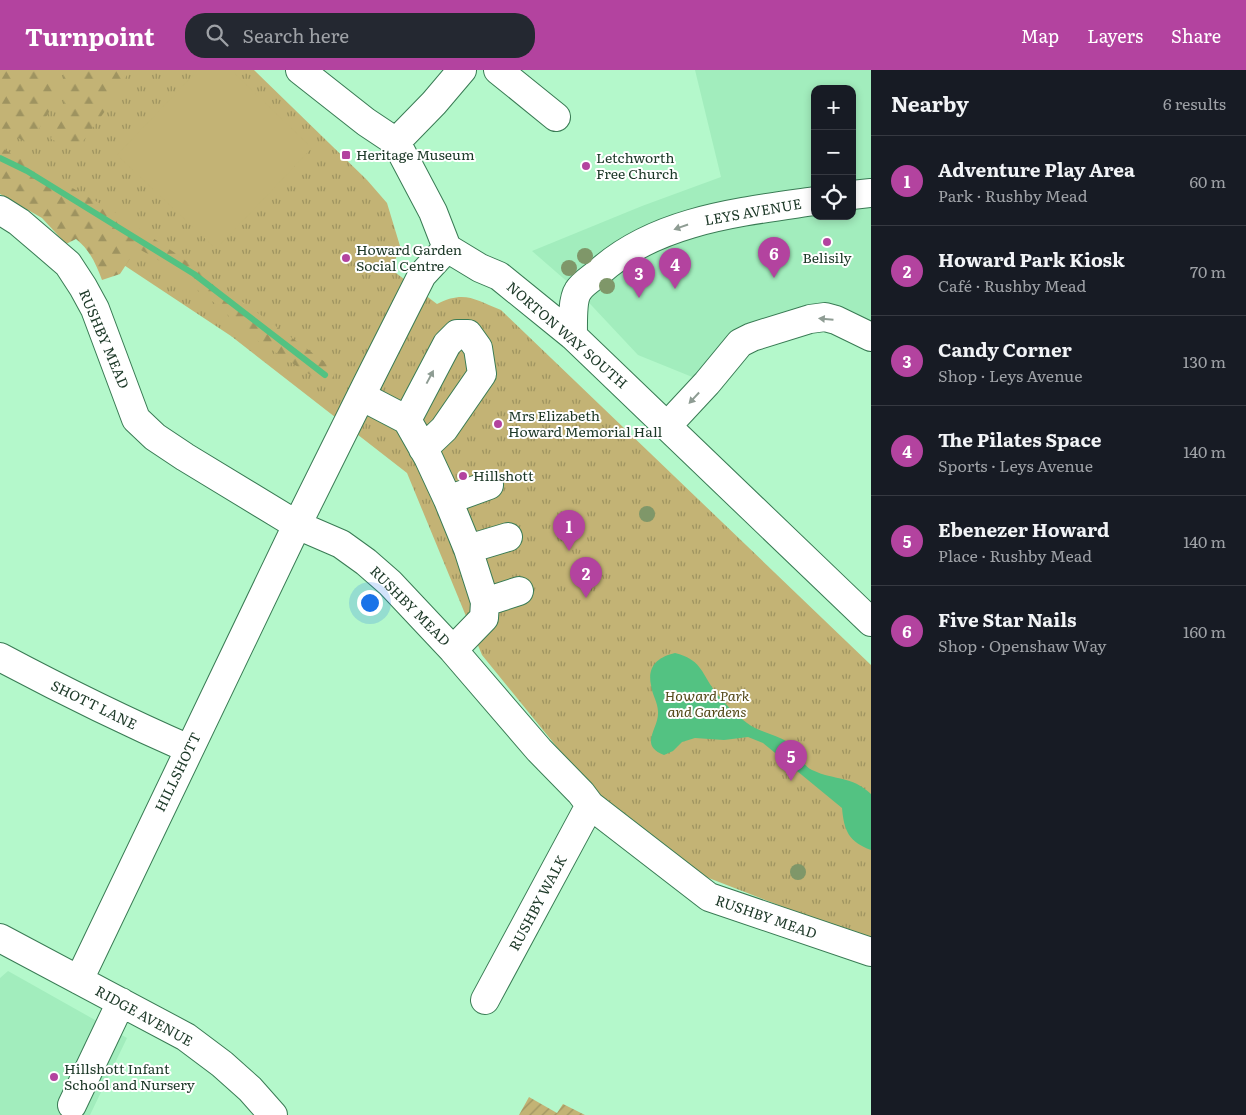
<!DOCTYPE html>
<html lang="en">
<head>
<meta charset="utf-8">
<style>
	:root { --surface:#171b24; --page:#242831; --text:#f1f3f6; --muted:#9ea1a6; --line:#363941; --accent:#b3439f }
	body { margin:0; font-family:Literata,serif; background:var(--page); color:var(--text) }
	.controls { position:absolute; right:15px; top:15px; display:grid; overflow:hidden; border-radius:10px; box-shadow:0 2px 8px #0003 }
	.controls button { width:45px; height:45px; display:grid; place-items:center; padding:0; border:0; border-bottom:1px solid var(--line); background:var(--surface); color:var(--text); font:25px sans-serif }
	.you { position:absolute; left:369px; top:532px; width:18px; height:18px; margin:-12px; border:4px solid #fff; border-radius:50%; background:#1a73e8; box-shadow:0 0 0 8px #1a73e833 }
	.badge { display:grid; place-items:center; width:32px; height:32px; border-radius:50%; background:var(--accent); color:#fff; font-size:16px; font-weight:700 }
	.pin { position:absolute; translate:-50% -41px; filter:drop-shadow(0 1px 2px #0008) }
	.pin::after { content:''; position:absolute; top:26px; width:18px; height:15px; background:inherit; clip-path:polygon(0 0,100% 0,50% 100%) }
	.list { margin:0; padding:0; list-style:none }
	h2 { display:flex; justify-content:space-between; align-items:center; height:65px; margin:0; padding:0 20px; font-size:21px }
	h2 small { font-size:16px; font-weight:400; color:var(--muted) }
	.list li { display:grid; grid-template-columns:32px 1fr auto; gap:15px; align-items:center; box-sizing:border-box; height:90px; padding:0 20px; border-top:1px solid var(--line) }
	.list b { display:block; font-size:19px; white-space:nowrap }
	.list p { margin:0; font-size:16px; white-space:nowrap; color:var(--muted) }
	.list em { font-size:16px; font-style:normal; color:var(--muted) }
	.icon { flex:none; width:28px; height:28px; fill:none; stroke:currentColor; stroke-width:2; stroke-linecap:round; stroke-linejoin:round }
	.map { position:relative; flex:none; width:871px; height:1045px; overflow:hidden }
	header { display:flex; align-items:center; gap:30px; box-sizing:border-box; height:70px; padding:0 25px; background:var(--accent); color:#fff }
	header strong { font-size:24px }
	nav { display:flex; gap:28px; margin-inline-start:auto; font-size:18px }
	.search { width:350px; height:45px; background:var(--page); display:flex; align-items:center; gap:12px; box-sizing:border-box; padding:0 18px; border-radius:20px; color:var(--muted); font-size:19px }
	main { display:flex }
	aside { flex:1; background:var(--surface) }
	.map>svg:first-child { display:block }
	.built { fill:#a2edbd; fill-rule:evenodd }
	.grass { fill:url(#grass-tufts) }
	.forest { fill:url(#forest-firs) }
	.garden { fill:url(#garden-furrows) }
	.pitch { fill:#c3b375 }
	.water { fill:#53c282 }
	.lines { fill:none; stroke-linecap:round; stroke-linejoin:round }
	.stream { stroke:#53c282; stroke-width:6 }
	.minor-casing { stroke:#397b54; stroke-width:30 }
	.minor { stroke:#fff; stroke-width:28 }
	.tree { fill:#7f9769 }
	.oneway { fill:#8e9c93 }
	.poi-dot { fill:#b3439f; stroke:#fff; stroke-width:2 }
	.labels { text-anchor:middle; stroke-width:4; stroke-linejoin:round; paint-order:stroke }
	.poi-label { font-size:14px; fill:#1c3827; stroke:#fff; text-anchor:start }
	.street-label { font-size:14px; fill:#1c3827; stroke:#fff }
	.park-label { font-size:14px; font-style:italic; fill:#534818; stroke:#fff }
</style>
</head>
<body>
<header>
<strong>Turnpoint</strong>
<div class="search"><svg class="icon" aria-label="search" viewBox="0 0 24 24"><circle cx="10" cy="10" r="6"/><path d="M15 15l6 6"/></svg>Search here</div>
<nav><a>Map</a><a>Layers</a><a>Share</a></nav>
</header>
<main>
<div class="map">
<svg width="871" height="1045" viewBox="0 0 871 1045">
	<defs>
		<pattern id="grass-tufts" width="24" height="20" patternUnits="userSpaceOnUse" patternTransform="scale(1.25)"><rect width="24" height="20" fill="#c3b375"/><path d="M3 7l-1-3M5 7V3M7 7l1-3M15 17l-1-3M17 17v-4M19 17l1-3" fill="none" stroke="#9e9360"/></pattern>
		<pattern id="forest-firs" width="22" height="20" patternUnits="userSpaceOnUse" patternTransform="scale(1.25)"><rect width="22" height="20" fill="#c3b375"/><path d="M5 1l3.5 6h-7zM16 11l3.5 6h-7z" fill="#9e9360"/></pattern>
		<pattern id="garden-furrows" width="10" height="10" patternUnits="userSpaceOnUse" patternTransform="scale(1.25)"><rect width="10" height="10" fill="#c3b375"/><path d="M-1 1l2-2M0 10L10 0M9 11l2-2" fill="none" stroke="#9e9360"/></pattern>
	</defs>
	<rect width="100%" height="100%" fill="#b4f8cb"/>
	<path class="built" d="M695,0H871V267L836,250L752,267L707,313L638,285L578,221L532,181L642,136L721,107ZM815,19H852V146H815Z
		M8,901L127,968L90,1045H0V908Z"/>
	<path class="grass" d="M0,0H254L367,110L387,133L400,176L392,200L437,234C465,220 475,230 501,240L871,595V871L701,805L604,735L482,585L407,403L231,266L0,113Z"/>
	<path class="forest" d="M0,0H55L58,27L40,57L33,76L0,58Z
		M63,0H130L108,37L76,81L51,69L53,57L64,36L65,25Z
		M0,77L113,141L178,185L336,300L329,317L244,262L221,238L200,222L157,189L137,178L120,204L102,210C96,194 90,180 76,169L66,174L42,148L0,124Z"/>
	<path class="garden" d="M529,1027L557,1043L563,1034L585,1045H519Z"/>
	<path class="pitch" d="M198,0H231L312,78L216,179L117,85Z"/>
	<path class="water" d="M675,583C701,590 700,600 714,620C723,632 735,644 747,653C759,662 775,664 788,672C798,679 800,694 812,700C835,711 851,705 871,724V780C849,772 844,761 842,738L763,673L748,667L724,670L695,668L682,672L673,681L664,685C638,675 659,659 658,642C658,632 652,625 651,615C647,596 658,587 675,583Z"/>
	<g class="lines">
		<path class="stream" d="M0,88L27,101L194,204L325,305"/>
		<g class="minor-casing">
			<path id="minor" d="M300,0L366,52L396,72L433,142L447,178L480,198L499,206L573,266L871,552
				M498,0L556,47
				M396,72L434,33L462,0
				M852,125L871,123
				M0,140L19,152L68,194L83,217L95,239L136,349L155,367L185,387L297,455L341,474L366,492L390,513L453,580L539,680L581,723L590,735L709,827L871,882
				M573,266C573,255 572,230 578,221C582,214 592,208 598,203C656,150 740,142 815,131
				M361,326L407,350L428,387L448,430L468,479L485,532L484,548L453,580
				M407,350L447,274L457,264H468L478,278L482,304L444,359L423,379
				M667,356L707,313L740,273L752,267L810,249L825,247L836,250L871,267
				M448,430L489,415
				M468,479L508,467
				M485,532L519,521
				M0,587C62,620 125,651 189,679
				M0,868L186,967L222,994L250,1019L273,1045
				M79,910L297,455L368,312L422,205L447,178
				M485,930L590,735
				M72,1035L121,932"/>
		</g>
		<use href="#minor" class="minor"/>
	</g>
	<g class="tree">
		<circle cx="585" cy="186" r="8"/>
		<circle cx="569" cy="198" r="8"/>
		<circle cx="607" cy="216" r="8"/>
		<circle cx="647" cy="444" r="8"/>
		<circle cx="798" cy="802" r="8"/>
	</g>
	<defs><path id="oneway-solid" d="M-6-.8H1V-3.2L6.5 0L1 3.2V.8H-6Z" transform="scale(1.25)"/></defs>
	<g class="oneway">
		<use href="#oneway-solid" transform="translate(681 157) rotate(161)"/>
		<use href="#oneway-solid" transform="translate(826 249) rotate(-175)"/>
		<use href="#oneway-solid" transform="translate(430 307) rotate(-62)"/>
		<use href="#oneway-solid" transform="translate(694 328) rotate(133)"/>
	</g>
	<g class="poi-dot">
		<rect x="341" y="80" width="10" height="10" rx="2.5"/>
		<circle cx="586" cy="96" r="5"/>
		<circle cx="827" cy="172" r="5"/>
		<circle cx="346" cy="188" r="5"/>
		<circle cx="498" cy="354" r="5"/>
		<circle cx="463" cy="406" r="5"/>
		<circle cx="54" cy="1007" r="5"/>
	</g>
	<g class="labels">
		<g class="poi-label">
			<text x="356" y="90">Heritage Museum</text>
			<text x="596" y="93">Letchworth<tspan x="596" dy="16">Free Church</tspan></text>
			<text x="356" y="185">Howard Garden<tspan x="356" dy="16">Social Centre</tspan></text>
			<text x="827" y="193" text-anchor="middle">Belisily</text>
			<text x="508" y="351">Mrs Elizabeth<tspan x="508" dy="16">Howard Memorial Hall</tspan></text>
			<text x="473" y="411">Hillshott</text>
			<text x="64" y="1004">Hillshott Infant<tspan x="64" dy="16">School and Nursery</tspan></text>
		</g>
		<g class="street-label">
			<text transform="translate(753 142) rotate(-10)" y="5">LEYS AVENUE</text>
			<text transform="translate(567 265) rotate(41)" y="5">NORTON WAY SOUTH</text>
			<text transform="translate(104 269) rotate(67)" y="5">RUSHBY MEAD</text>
			<text transform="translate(410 536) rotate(45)" y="5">RUSHBY MEAD</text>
			<text transform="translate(94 635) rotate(26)" y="5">SHOTT LANE</text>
			<text transform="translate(178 702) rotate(-64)" y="5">HILLSHOTT</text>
			<text transform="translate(538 833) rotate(-62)" y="5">RUSHBY WALK</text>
			<text transform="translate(766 847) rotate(19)" y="5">RUSHBY MEAD</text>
			<text transform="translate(144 946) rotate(29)" y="5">RIDGE AVENUE</text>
		</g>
		<g class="park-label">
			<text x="707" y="631">Howard Park<tspan x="707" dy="16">and Gardens</tspan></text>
		</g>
	</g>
</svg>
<div class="controls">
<button>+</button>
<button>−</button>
<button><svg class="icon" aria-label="locate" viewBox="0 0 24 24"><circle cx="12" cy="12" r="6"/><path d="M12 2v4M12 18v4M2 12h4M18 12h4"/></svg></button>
</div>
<div class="you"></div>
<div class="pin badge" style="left:569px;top:481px">1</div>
<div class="pin badge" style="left:586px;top:528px">2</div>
<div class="pin badge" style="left:639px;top:228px">3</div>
<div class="pin badge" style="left:675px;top:219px">4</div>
<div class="pin badge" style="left:791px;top:711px">5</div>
<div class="pin badge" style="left:774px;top:208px">6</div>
</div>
<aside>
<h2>Nearby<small>6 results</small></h2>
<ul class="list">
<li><span class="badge">1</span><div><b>Adventure Play Area</b><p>Park · Rushby Mead</p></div><em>60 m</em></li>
<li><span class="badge">2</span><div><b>Howard Park Kiosk</b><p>Café · Rushby Mead</p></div><em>70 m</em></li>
<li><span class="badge">3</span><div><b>Candy Corner</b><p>Shop · Leys Avenue</p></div><em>130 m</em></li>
<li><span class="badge">4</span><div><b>The Pilates Space</b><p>Sports · Leys Avenue</p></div><em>140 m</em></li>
<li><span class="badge">5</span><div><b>Ebenezer Howard</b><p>Place · Rushby Mead</p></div><em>140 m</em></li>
<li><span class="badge">6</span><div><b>Five Star Nails</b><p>Shop · Openshaw Way</p></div><em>160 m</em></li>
</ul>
</aside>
</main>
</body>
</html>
